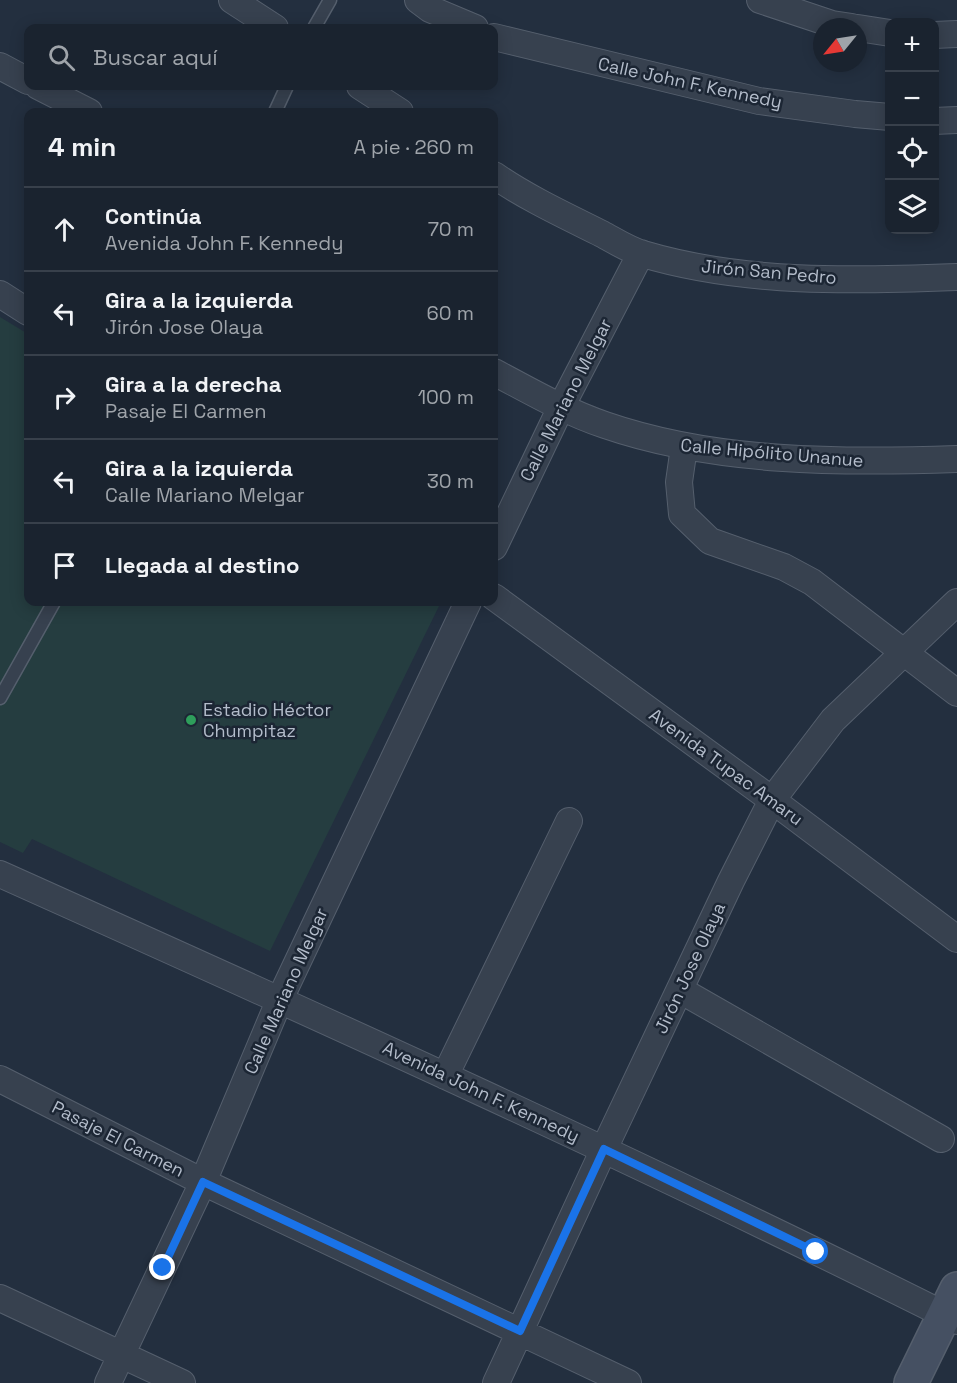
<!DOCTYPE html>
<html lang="es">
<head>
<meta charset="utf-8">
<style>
	:root { --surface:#1a232f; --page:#232b37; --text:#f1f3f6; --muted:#9fa4aa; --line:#38404b }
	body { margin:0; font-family:"Space Grotesk",sans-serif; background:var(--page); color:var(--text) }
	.controls { position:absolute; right:18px; top:18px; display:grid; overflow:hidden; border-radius:12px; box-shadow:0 3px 15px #0003 }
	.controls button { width:54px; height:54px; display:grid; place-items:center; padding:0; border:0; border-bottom:2px solid var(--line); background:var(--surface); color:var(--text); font:30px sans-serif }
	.compass { position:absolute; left:813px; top:18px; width:54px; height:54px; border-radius:50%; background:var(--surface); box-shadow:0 3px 15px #0003; rotate:240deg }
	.stop { position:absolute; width:18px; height:18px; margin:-14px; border:4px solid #1a73e8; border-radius:50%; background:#fff }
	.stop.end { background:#1a73e8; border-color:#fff; box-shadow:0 2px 6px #0008 }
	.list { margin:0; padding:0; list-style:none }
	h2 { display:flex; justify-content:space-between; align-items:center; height:78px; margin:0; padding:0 24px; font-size:26px }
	h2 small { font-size:20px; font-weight:400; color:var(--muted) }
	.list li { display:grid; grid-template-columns:39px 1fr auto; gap:18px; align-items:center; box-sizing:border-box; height:84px; padding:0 24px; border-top:2px solid var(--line) }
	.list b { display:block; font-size:22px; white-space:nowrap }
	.list p { margin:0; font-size:20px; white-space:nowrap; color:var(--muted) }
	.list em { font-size:20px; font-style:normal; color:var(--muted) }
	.icon { flex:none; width:33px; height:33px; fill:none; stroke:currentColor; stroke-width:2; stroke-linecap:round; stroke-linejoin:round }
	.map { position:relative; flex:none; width:957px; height:1383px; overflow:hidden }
	.search { position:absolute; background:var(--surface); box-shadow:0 3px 15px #0003; left:24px; top:24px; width:474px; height:66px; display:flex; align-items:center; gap:15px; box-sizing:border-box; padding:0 21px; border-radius:12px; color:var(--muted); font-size:22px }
	.panel { position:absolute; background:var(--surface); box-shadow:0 3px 15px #0003; left:24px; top:108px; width:474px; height:498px; border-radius:12px }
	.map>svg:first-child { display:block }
	.green { fill:#253d40 }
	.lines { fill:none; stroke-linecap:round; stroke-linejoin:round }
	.lane-casing { stroke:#555f6d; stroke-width:15 }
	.street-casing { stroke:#555f6d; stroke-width:28 }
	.secondary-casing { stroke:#555f6d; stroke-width:36 }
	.lane { stroke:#37414f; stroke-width:12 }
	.street { stroke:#37414f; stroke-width:26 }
	.secondary { stroke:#455062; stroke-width:33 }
	.route { stroke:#1a73e8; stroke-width:8 }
	.leisure-dot { fill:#2e9e5b; stroke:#1c2634; stroke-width:2 }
	.labels { text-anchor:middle; stroke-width:5; stroke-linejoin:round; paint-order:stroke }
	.street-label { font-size:18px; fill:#b3bcca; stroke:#1c2634 }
	.poi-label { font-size:18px; fill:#b3bcca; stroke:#1c2634; text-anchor:start }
</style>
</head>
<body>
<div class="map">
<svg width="957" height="1383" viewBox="0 0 957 1383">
	<rect width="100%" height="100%" fill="#232f3f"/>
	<path class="green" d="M0,317L28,334V602H441L270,951L32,839L23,853L0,842Z"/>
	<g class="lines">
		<g class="lane-casing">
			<path id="lane" d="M314,28L330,0
				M275,112L287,86
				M0,698L54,602"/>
		</g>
		<g class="street-casing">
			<path id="street" d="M232,0L275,28
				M418,0L430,9L475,28
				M760,0L832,24L852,27
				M858,28L890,33
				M934,35L957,34
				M494,37L759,101L855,114L890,117
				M0,66L28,81
				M38,86L89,112
				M360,86L400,112
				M934,121L957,120
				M494,175C527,198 566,216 602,234C615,241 629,250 643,254C744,284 853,281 957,277
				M0,294L28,312
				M494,372C530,391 566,412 605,425C715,463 842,463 957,459
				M684,447L679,482L682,514L710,541L784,567L812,582L957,693
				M494,547L561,407L641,253
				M494,597L772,800L957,939
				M0,874C321,1018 642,1163 957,1321
				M680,990L941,1139
				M445,1076L569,821
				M0,1079L203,1182L628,1383
				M0,1298L182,1383
				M108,1383L203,1182L280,999L468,602
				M496,1383L604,1149L731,881L772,800L833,720L957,602"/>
		</g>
		<g class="secondary-casing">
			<path id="secondary" d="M911,1383L957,1289"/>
		</g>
		<use href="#lane" class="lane"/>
		<use href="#street" class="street"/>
		<use href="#secondary" class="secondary"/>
	</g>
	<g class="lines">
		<path class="route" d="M163,1268L203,1182L520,1331L604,1149L816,1252"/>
	</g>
	<circle class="leisure-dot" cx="191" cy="720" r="6"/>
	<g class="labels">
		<g class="street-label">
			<text transform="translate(690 83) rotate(12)" y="6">Calle John F. Kennedy</text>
			<text transform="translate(769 272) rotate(5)" y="6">Jirón San Pedro</text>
			<text transform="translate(566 400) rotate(-63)" y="6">Calle Mariano Melgar</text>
			<text transform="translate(772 453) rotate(5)" y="6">Calle Hipólito Unanue</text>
			<text transform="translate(726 767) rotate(36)" y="6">Avenida Tupac Amaru</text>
			<text transform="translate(690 968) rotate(-65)" y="6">Jirón Jose Olaya</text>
			<text transform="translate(286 991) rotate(-66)" y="6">Calle Mariano Melgar</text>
			<text transform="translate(481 1092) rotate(25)" y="6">Avenida John F. Kennedy</text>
			<text transform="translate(118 1139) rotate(27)" y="6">Pasaje El Carmen</text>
		</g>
		<g class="poi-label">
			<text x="203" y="716">Estadio Héctor<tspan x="203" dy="21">Chumpitaz</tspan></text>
		</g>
	</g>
</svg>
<div class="controls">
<button>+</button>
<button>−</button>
<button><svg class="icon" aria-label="locate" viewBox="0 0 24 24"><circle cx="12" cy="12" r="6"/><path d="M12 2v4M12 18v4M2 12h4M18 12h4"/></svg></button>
<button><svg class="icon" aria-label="layers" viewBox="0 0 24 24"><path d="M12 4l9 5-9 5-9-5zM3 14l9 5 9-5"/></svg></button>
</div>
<svg class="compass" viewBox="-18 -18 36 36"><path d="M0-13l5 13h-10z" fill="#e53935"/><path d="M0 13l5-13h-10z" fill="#9fa4aa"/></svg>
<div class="stop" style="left:816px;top:1252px"></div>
<div class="stop end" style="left:163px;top:1268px"></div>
<div class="search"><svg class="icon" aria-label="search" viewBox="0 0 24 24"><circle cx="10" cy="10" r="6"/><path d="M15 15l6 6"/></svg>Buscar aquí</div>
<section class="panel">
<h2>4 min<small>A pie · 260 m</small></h2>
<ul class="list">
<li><svg class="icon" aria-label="ahead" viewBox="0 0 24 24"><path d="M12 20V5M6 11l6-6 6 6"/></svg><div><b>Continúa</b><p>Avenida John F. Kennedy</p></div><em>70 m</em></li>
<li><svg class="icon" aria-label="left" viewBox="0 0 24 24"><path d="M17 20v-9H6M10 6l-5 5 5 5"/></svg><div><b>Gira a la izquierda</b><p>Jirón Jose Olaya</p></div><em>60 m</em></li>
<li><svg class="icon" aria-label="right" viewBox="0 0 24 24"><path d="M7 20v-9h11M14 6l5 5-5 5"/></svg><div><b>Gira a la derecha</b><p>Pasaje El Carmen</p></div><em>100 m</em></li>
<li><svg class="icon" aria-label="left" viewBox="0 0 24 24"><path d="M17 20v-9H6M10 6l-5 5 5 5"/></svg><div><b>Gira a la izquierda</b><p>Calle Mariano Melgar</p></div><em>30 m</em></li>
<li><svg class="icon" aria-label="arrive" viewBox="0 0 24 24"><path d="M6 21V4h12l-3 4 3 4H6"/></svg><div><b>Llegada al destino</b></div></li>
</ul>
</section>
</div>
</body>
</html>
